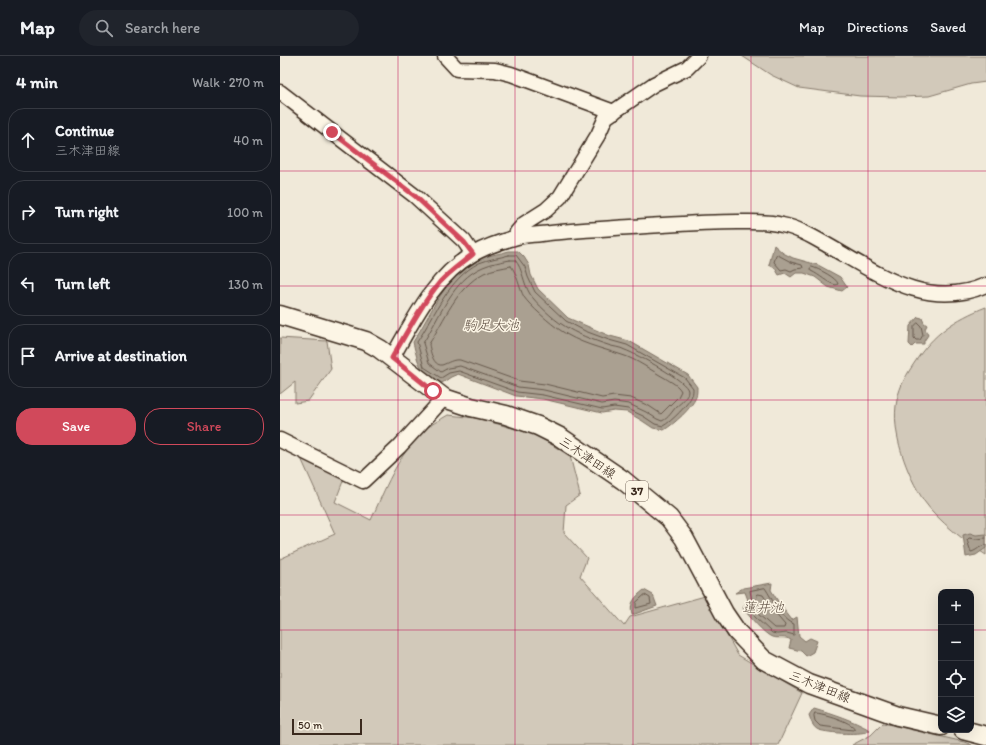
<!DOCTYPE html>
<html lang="en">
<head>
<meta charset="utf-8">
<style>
	:root { --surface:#171b24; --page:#20242c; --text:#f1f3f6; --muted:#9ea1a6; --line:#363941; --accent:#d1495b }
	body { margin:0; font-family:Itim,"Klee One",sans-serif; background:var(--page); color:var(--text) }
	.controls { position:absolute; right:12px; bottom:12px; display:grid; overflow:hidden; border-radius:8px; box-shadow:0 4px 16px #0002 }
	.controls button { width:36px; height:36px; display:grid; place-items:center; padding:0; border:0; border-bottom:1px solid var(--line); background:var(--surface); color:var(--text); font:20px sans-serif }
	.scale { position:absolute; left:12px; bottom:10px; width:70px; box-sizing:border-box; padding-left:4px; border:2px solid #3b2a1e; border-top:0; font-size:11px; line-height:14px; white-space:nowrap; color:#3b2a1e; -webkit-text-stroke:3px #fcf5e5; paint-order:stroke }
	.stop { position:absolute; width:12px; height:12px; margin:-9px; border:3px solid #d1495b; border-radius:50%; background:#fff }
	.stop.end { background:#d1495b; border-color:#fff; box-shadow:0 1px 4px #0008 }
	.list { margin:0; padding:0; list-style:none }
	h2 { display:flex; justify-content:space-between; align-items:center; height:52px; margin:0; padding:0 16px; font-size:17px }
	h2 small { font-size:13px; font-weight:400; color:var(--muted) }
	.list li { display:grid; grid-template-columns:26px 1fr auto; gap:12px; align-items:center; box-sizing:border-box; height:64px; margin:0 8px 8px; padding:0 8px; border:1px solid var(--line); border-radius:16px }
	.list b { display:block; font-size:15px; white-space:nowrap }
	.list p { margin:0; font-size:13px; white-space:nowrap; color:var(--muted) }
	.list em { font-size:13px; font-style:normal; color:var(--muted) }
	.actions { display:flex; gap:8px; padding:12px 16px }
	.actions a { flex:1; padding:9px 0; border:1px solid var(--accent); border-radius:16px; text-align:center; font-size:14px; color:var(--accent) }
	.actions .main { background:var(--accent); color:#fff }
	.icon { flex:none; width:22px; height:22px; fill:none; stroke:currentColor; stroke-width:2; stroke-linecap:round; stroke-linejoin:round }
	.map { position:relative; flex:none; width:706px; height:689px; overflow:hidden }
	header { display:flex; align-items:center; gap:24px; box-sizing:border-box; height:56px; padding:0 20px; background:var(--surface); border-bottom:1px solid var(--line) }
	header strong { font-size:19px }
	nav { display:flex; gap:22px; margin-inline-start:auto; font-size:14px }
	.search { width:280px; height:36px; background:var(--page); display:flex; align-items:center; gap:10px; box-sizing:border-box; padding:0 14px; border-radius:22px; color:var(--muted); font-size:15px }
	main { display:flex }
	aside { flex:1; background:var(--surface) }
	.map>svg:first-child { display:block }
	.green { fill:#d2c9ba; stroke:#867a6c }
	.water { fill:#aaa091; stroke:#7e7163 }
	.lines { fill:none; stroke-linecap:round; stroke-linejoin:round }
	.shore { stroke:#67594c; stroke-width:1 }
	.minor-casing { stroke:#3b2a1e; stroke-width:17 }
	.major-casing { stroke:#3b2a1e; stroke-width:21 }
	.minor { stroke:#fcf5e5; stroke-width:14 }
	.major { stroke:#fcf5e5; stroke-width:18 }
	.route { stroke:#d1495b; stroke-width:5 }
	.grid { fill:none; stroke:#c2185b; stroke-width:1; stroke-opacity:0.55 }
	.labels { text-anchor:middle; stroke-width:3; stroke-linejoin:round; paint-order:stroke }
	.shield { fill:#fcf5e5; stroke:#75675a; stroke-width:1 }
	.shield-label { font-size:12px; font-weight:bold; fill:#3b2a1e }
	.street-label { font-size:13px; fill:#3b2a1e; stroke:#fcf5e5 }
	.water-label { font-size:14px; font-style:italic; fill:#625346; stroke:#fcf5e5 }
</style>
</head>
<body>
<header>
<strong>Map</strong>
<div class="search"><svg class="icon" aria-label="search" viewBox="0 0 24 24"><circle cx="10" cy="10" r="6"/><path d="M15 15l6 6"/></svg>Search here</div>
<nav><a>Map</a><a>Directions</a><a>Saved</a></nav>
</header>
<main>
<aside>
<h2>4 min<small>Walk · 270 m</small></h2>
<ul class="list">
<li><svg class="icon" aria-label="ahead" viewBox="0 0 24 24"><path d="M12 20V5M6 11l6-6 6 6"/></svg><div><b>Continue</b><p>三木津田線</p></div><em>40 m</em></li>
<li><svg class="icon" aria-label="right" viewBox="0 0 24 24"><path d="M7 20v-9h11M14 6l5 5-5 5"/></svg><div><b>Turn right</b></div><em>100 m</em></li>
<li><svg class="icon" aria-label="left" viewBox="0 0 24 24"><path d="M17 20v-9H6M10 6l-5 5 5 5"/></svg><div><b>Turn left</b></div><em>130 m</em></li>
<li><svg class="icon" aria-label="arrive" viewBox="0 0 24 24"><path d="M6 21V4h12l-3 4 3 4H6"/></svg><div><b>Arrive at destination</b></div></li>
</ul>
<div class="actions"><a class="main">Save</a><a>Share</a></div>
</aside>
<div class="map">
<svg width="706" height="689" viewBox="0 0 706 689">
	<rect width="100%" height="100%" fill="#f0e9d9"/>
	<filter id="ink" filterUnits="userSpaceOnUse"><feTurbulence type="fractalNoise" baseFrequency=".025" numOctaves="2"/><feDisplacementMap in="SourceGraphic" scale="8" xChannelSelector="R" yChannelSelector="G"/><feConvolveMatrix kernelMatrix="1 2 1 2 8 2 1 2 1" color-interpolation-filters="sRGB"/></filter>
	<g filter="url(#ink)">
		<path class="green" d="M462,0H706V26L691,28L649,40L620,41L580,40L519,32L491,19Z
			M706,251V499C686,486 658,465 644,445C627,419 610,375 617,344C620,329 627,318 635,306C653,278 675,263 706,251Z
			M0,282L47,285L51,313L28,345L15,347V326L0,338Z
			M168,359L197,362L256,379L290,400L300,439L286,449L284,477L307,502L300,520L344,570L350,561L425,540L458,599L522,637L498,689H0V503L55,478L20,400L65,420L55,446L91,464C105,433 117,401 142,376C149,369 160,364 168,359Z
			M603,667L684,686L692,689H572L591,679Z"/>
		<path class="water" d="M494,189L503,197L513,202L538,209L560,221L567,231L562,235L548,231L535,221L524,217H516L511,221L505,217L499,219L495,212L489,209Z
			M229,195H238L244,201L249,209L251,219L258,233L288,262L330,280L349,285L363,293L408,319L417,331C417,334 417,338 416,341C412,352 394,368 384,374L373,372L361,364L347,356L334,355L322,357L263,343L236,340L178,318L171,321L162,327C139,314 139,311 133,286C152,257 165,218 199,203C209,199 219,198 229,195Z
			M638,261L642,262L644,267L647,269L645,273L648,279L644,285V288H635L632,291L629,288L630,270Z
			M690,477L696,479L706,478V492L696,499L686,501L683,479Z
			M492,527L491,534L501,550L512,564L517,561L519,580L525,585L530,582L537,585L533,596L526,600L521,595L509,592L511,584C505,580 499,583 492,581C485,579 468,559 463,552L468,544L465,536L455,537L463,532Z
			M364,534L373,539L377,550L352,559C349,547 355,541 364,534Z
			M534,652C554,658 572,664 590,674C584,680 548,677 539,674C533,672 531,665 529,659Z"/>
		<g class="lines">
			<path class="shore" d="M229,199H236L245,211L248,221L255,236L286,265L305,275L329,284L347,289L405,322L413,332C413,333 413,338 412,339C410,347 391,366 383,370L375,368L363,360L348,353L334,351L322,353L263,339L237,336L179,315L169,317L161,322L144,311L137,286C156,258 168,223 199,207C209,203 219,202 229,199Z
				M498,199L511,206L522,209L523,212L515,213L511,215L506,213L501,214L494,206L496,200Z
				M230,204H235C243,213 243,227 250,238C255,246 274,264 283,269C296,278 313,284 328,289C333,291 340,291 345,294C356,298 408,325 408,335C408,341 401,347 397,350C392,355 389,362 382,365L377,363L366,356L349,348L334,346L322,348L264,334L238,331L180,310L168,312L161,316L149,307L143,287C160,261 172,224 203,211C212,207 221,206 230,204Z
				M231,210C237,217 239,232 244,241C250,250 271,268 280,274C298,287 321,292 342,299C356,303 372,315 385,322C391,326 398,329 401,335L398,341L381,358L369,350L351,342L334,340L322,342L265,328L239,325L180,304C173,303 168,307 162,309C153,310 150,294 149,288C165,263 176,232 204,217C212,213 222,212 231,210Z
				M532,211C539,213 557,222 558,228L556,229C547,227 540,219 531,215L530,213Z
				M638,267L641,270L643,279L640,284H636L634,282V271Z
				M706,482L696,483L689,482L687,484L691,496C697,495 700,489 706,489
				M485,532C493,543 500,564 514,568V579L507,577L497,578L492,577L475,561L468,553L472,544L470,535Z
				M478,538L483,539L493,555L505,569L504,572H494L478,558L474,552Z
				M365,539L370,542L371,548L356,552V547Z
				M535,657C543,657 572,666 575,673L573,674L540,670L535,665L534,660Z"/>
			<g class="minor-casing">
				<path id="minor" d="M165,0L177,13L215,14L231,18L334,56
					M0,36L135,140L184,185L193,198
					M238,181L237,176L244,168L266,154L280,141L318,79L326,61L374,28L407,12L419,0
					M112,302C133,265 154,220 193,198C207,190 223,185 237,181C245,179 253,179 261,178C290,174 321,173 351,171C387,169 422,166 458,166C473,166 488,165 502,169C518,172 533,181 547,189C597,217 647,255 706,229
					M0,384L83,425L119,391L164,342"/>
			</g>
			<g class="major-casing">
				<path id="major" d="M0,259L86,285L100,293L164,342L191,351L226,359L258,370L280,381L343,424L389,462L404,482L444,557L457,576L484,604L529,628L618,660L661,670
					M683,674L706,680"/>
			</g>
			<use href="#minor" class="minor"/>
			<use href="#major" class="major"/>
		</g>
	</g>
	<g class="lines" filter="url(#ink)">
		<path class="route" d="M52,76L135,140L184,186L193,198C182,207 170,215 160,226C141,249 127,276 112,302L153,335"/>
	</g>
	<path class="grid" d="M118,0V689M235,0V689M353,0V689M471,0V689M588,0V689M0,115H706M0,230H706M0,344H706M0,459H706M0,574H661M691,574H706"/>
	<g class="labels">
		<rect class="shield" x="346" y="425" width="22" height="20" rx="3"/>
		<g class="shield-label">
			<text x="357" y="439">37</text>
		</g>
		<g class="street-label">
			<text transform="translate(308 401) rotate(34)" y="5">三木津田線</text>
			<text transform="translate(540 630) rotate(22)" y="5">三木津田線</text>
		</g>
		<g class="water-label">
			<text x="211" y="274">駒足大池</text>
			<text x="483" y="556">蓮井池</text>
		</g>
	</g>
</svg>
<div class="controls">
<button>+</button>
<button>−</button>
<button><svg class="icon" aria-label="locate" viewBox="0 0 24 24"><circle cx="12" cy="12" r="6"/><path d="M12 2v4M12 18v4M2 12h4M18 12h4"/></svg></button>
<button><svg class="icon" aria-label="layers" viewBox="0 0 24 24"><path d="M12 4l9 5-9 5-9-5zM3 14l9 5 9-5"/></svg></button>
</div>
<div class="scale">50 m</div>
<div class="stop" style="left:153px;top:335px"></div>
<div class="stop end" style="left:52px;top:76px"></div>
</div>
</main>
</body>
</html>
